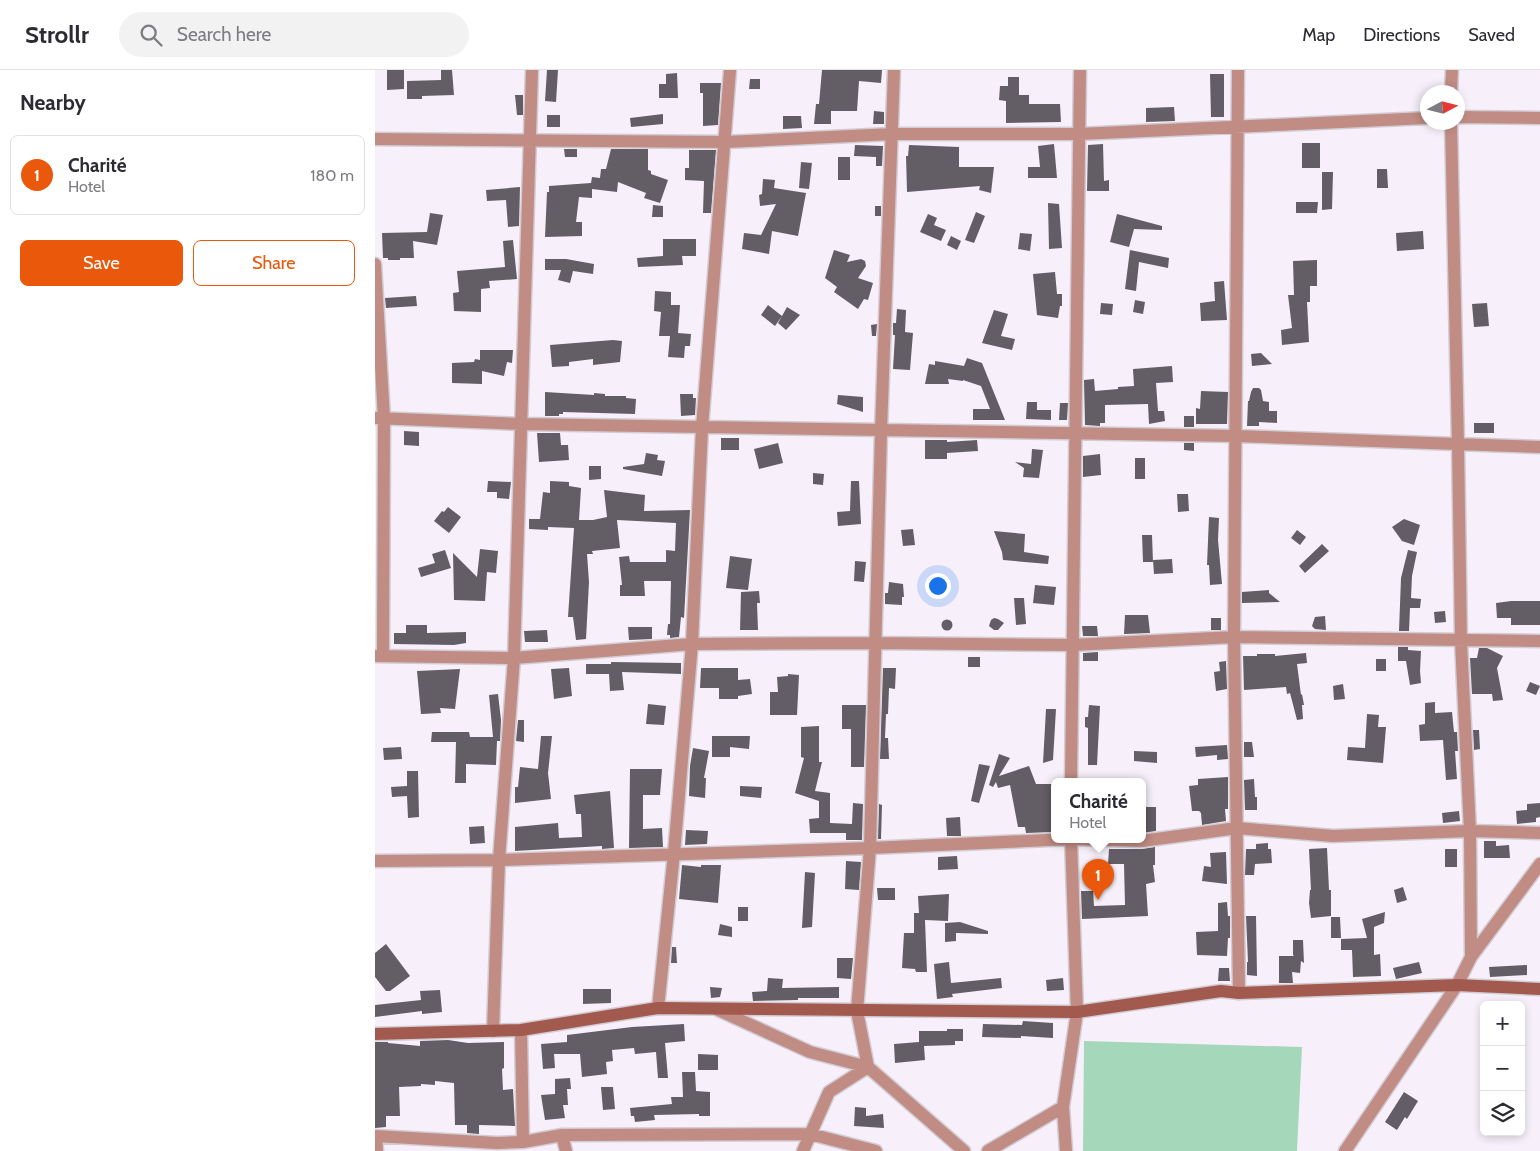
<!DOCTYPE html>
<html lang="en">
<head>
<meta charset="utf-8">
<style>
	:root { --surface:#fff; --page:#f2f2f3; --text:#2b2b33; --muted:#7c7c81; --line:#e1e1e2; --accent:#ea580c }
	body { margin:0; font-family:Cabin,sans-serif; background:var(--page); color:var(--text) }
	.controls { position:absolute; right:15px; bottom:15px; display:grid; overflow:hidden; border-radius:8px; box-shadow:0 2px 8px #0003 }
	.controls button { width:45px; height:45px; display:grid; place-items:center; padding:0; border:0; border-bottom:1px solid var(--line); background:var(--surface); color:var(--text); font:25px sans-serif }
	.compass { position:absolute; left:1045px; top:15px; width:45px; height:45px; border-radius:50%; background:var(--surface); box-shadow:0 2px 8px #0003; rotate:83deg }
	.you { position:absolute; left:562px; top:515px; width:18px; height:18px; margin:-12px; border:4px solid #fff; border-radius:50%; background:#1a73e8; box-shadow:0 0 0 8px #1a73e833 }
	.badge { display:grid; place-items:center; width:32px; height:32px; border-radius:50%; background:var(--accent); color:#fff; font-size:16px; font-weight:700 }
	.pin { position:absolute; translate:-50% -41px; filter:drop-shadow(0 1px 2px #0008) }
	.pin::after { content:''; position:absolute; top:26px; width:18px; height:15px; background:inherit; clip-path:polygon(0 0,100% 0,50% 100%) }
	.popup { position:absolute; left:676px; top:708px; width:95px; height:65px; box-sizing:border-box; display:grid; place-content:center; border-radius:8px; background:var(--surface); filter:drop-shadow(0 1px 4px #0005); font-size:16px; white-space:nowrap; color:var(--muted) }
	.popup b { font-size:19px; color:var(--text) }
	.popup::after { content:''; position:absolute; left:50%; top:100%; margin-left:-10px; border:10px solid transparent; border-top-color:var(--surface) }
	.list { margin:0; padding:0; list-style:none }
	h2 { display:flex; justify-content:space-between; align-items:center; height:65px; margin:0; padding:0 20px; font-size:21px }
	h2 small { font-size:16px; font-weight:400; color:var(--muted) }
	.list li { display:grid; grid-template-columns:32px 1fr auto; gap:15px; align-items:center; box-sizing:border-box; height:80px; margin:0 10px 10px; padding:0 10px; border:1px solid var(--line); border-radius:8px }
	.list b { display:block; font-size:19px; white-space:nowrap }
	.list p { margin:0; font-size:16px; white-space:nowrap; color:var(--muted) }
	.list em { font-size:16px; font-style:normal; color:var(--muted) }
	.actions { display:flex; gap:10px; padding:15px 20px }
	.actions a { flex:1; padding:11px 0; border:1px solid var(--accent); border-radius:8px; text-align:center; font-size:18px; color:var(--accent) }
	.actions .main { background:var(--accent); color:#fff }
	.icon { flex:none; width:28px; height:28px; fill:none; stroke:currentColor; stroke-width:2; stroke-linecap:round; stroke-linejoin:round }
	.map { position:relative; flex:none; width:1165px; height:1081px; overflow:hidden }
	header { display:flex; align-items:center; gap:30px; box-sizing:border-box; height:70px; padding:0 25px; background:var(--surface); border-bottom:1px solid var(--line) }
	header strong { font-size:24px }
	nav { display:flex; gap:28px; margin-inline-start:auto; font-size:18px }
	.search { width:350px; height:45px; background:var(--page); display:flex; align-items:center; gap:12px; box-sizing:border-box; padding:0 18px; border-radius:28px; color:var(--muted); font-size:19px }
	main { display:flex }
	aside { flex:1; background:var(--surface) }
	.map>svg:first-child { display:block }
	.green { fill:#a5d7bb }
	.building { fill:#635d65 }
	.lines { fill:none; stroke-linecap:round; stroke-linejoin:round }
	.minor-casing { stroke:#d2ccd5; stroke-width:15 }
	.secondary-casing { stroke:#d2ccd5; stroke-width:15 }
	.minor { stroke:#c08c83; stroke-width:12 }
	.secondary { stroke:#a25a4e; stroke-width:12 }
</style>
</head>
<body>
<header>
<strong>Strollr</strong>
<div class="search"><svg class="icon" aria-label="search" viewBox="0 0 24 24"><circle cx="10" cy="10" r="6"/><path d="M15 15l6 6"/></svg>Search here</div>
<nav><a>Map</a><a>Directions</a><a>Saved</a></nav>
</header>
<main>
<aside>
<h2>Nearby<small></small></h2>
<ul class="list">
<li><span class="badge">1</span><div><b>Charité</b><p>Hotel</p></div><em>180 m</em></li>
</ul>
<div class="actions"><a class="main">Save</a><a>Share</a></div>
</aside>
<div class="map">
<svg width="1165" height="1081" viewBox="0 0 1165 1081">
	<rect width="100%" height="100%" fill="#f7f0fa"/>
	<path class="green" d="M709,971L927,977L922,1081H708Z"/>
	<path class="building" d="M12,0H29V19L12,20Z
		M66,0H77L79,25L47,26V29H32V11L66,10Z
		M172,0H183L181,32L170,31Z
		M447,0H507L506,13L484,11L482,41H456V54H439L441,34H444Z
		M302,3L303,28H284V14H291V4Z
		M835,4H849V47H836Z
		M633,7H644V25H654V34H685L686,52L631,53V31L624,30L625,16H633Z
		M375,9H385V19H374Z
		M325,13H346L343,55L328,56V23H325Z
		M140,25H148V45H142Z
		M799,37L800,51L771,52V38Z
		M499,41L509,42V54H498Z
		M288,44V54L256,57L255,48Z
		M172,45H185V57H172Z
		M408,46H426L427,58L408,59Z
		M927,73H945V98H927Z
		M679,74L682,108H653V97H665L663,76Z
		M728,74L729,111L734,110V121H712L713,75Z
		M480,75L508,76L507,96H501V87L479,86Z
		M534,75L584,77V97H619L616,123L604,120L605,116L532,122L531,86H533Z
		M189,79H202V87H190Z
		M236,79H273V100L276,101V104L293,110L285,133L269,128L271,123L243,112L242,122L217,119V128L204,127L201,152H207V166L170,167L172,122H174V116L216,113L217,107L225,108L226,99H231Z
		M314,80H341L336,143H328L329,111L310,110V98H314Z
		M463,87H475V110H463Z
		M426,92L437,93L434,119L424,118Z
		M1002,99H1012L1013,118H1002Z
		M947,102H958L957,139L947,140Z
		M388,109L400,110L399,118L431,123L423,166L397,161L394,184L367,179L369,163L386,165L401,134L385,136L384,125L387,124Z
		M145,117L144,156L133,157L131,130L112,131L111,120Z
		M921,132H943L942,143H921Z
		M673,133L684,134L687,178L674,179Z
		M278,135L288,136V147H277Z
		M500,136H506V146H500Z
		M601,142L610,146L599,173L590,170Z
		M55,143L68,145L62,175L38,171L39,188H25V190H13V188H8L7,163L52,162Z
		M553,144L562,148L559,155L571,160L566,171L545,162Z
		M742,144L787,156V160L759,159L754,177L735,172Z
		M1048,161L1049,179L1022,181L1021,163Z
		M645,163L657,164L655,181L643,179Z
		M576,166L586,171L582,180L572,175Z
		M288,169H321V186H307L308,195L263,197L262,188L288,186Z
		M138,170L142,209L114,211L115,218L106,219V242L79,241L78,223L84,222L82,201L130,197L128,171Z
		M459,180L475,185L472,192L486,189L490,191L491,196L483,208L498,213L493,230L489,229L483,239L459,222L462,217L450,208Z
		M755,180L794,188L793,198L764,192L761,221L750,219Z
		M170,189H191L219,194L218,204L198,201L195,213L183,210L186,200H170Z
		M942,190V216H935V232H932L934,272L907,275L906,260L917,258L913,225H919L918,191Z
		M680,202L682,224H687V236H685L683,248L662,245L658,204Z
		M849,211L852,250L826,251L825,233L840,231L839,212Z
		M280,221L296,222V235H305L303,263L316,264L315,276H310L309,288L293,287L295,266H284L286,242L279,241Z
		M41,226L42,236L11,238L10,228Z
		M760,230L770,232L768,244L758,242Z
		M726,233L738,234L737,245L725,244Z
		M1112,233L1114,256L1099,257L1097,234Z
		M393,235L407,246L412,237L425,245L411,260L403,253L407,246L400,256L386,245Z
		M522,239L531,240L530,262L538,263L535,300L518,299L520,265H518V253H521Z
		M619,240L633,244L626,266L640,269L637,280L607,273Z
		M502,254L501,266H497L496,255Z
		M238,270L247,271L245,292L218,295V289L194,292V296L177,297L175,275Z
		M105,280H138L137,293L132,292L129,306L107,301V314L77,313V293L99,292L100,289L105,290Z
		M886,283L897,294L877,296L876,284Z
		M592,288L607,293L630,350H598V339H615L606,316L588,310V311L573,309L574,314H550L554,294L560,295V291L589,296Z
		M797,296L798,312L781,313L783,341H789L790,351L774,354L773,334L730,335V353H725V356L710,355L709,310L719,309L720,321L743,319V317L759,316L758,299Z
		M878,318H884L886,320L888,331L894,332V341H902V353L884,352V356H872L873,331H874L876,322Z
		M826,321L853,322L852,354H821V338L825,339Z
		M170,322L219,325V323L230,324V326H251V328L261,329L260,344L188,342V344H184V346H170Z
		M305,324H318V328H321L320,345L306,346Z
		M463,325L488,327V342L462,334Z
		M652,332H662V340H676V350L651,349Z
		M685,333H693L692,350H684Z
		M809,346H819V357H809Z
		M1099,353H1119V363H1099Z
		M29,361L44,362V376L29,375Z
		M162,363H185L186,375H193L194,390L164,392Z
		M346,368H364V380H346Z
		M550,370H572V372L602,370L603,381L572,383V389H550Z
		M403,373L408,393L384,399L379,379Z
		M809,373H819V381L809,380Z
		M657,379L668,380L664,408L648,407L649,398L640,392L656,394Z
		M271,383L283,385L282,390L290,391L287,406L248,399V397L269,394Z
		M725,384L726,405L708,407V386Z
		M760,388H770V409H760Z
		M214,396H226V409L214,410Z
		M438,403L449,404L448,415L438,414Z
		M113,411L136,412L134,429L122,428V422H112Z
		M175,411L194,412V416L206,418L204,450H218L232,447L229,420L270,425L269,441L315,440L309,548L306,547L304,567L295,568V565H292L293,554H295L296,511H269L270,526H245V515H247L244,487L254,486L255,492H291V480L300,481L301,453L242,450L245,478L217,481L218,484H212L214,512L211,569L201,570L198,547H193L199,458L173,457V460L154,459V449H165L168,422L175,423Z
		M476,411H484L486,454L463,456L462,442L475,441Z
		M802,424H813L814,441L803,442Z
		M73,437L86,447L74,463L59,451L67,441L69,442Z
		M834,447L844,448L843,470L847,514L835,515L834,495H832Z
		M1029,449L1045,455L1039,475L1027,471L1017,457Z
		M538,459L540,475L528,476L526,460Z
		M922,460L931,467L925,475L916,468Z
		M619,461L650,464L649,482L674,486L673,494L628,490L627,482Z
		M767,465H777L778,492H768Z
		M947,474L954,481L930,503L924,496Z
		M105,479L123,481L121,503L112,502L110,531L79,530L78,483L102,507Z
		M70,480L76,498L46,507L43,498L60,493L57,484Z
		M1033,480L1042,482L1037,506L1036,528L1046,529L1045,538H1035L1034,561H1024L1026,508Z
		M355,486L377,489L373,520L351,518Z
		M797,489L798,503L779,504L778,490Z
		M480,491L491,492L489,512L479,511Z
		M514,512L528,514L529,527H527V535L510,534V523H513Z
		M660,515L681,517L679,535L658,533Z
		M894,520V523L905,532L867,533V522Z
		M384,521L385,533H382L383,560H365L366,522Z
		M639,528H649L651,554L641,555Z
		M1136,531H1165V555H1136V548H1122L1121,533Z
		M1070,541L1071,552L1060,553L1059,542Z
		M750,545H773L775,563L749,564Z
		M950,546L951,560L940,559L937,556L940,547Z
		M619,548L623,549L629,553L623,560H619L614,556L616,550Z
		M836,548H846V560H836Z
		M566.5 555a5.5 5.5 0 1 1 11 0a5.5 5.5 0 1 1-11 0Z
		M31,555H52V563L91,562V573L79,575L19,574V563H31Z
		M707,556H722L723,566H708Z
		M253,557H277V569L254,570Z
		M172,560L173,572H150L149,561Z
		M1023,577H1033V580L1046,581L1045,601L1046,613L1035,615L1031,591H1023Z
		M1104,578H1112L1128,586L1122,598L1128,630L1118,631L1117,624H1097L1095,588H1102Z
		M723,582V591H708V583Z
		M931,583L932,593L922,594L926,625L927,624L929,635H927L928,649L922,650L915,623L912,624L911,617L869,620L868,586H882V584H900V586Z
		M593,587H605V597H593Z
		M1001,589H1011V601H1001Z
		M851,591L852,619L841,621L839,602L845,601L844,592Z
		M236,592L306,593V604L247,602L249,620L235,621L234,604H211V594H236Z
		M194,598L197,626L179,629L176,599Z
		M326,598H363V610L375,609L377,624L363,626V629H344V618H325Z
		M508,598H521L520,619L514,618L513,644H511L510,668H513L514,689H505Z
		M85,599L80,639L65,638L66,643L46,644L42,601Z
		M413,604L424,605L422,645H395V622H403L402,607L413,606Z
		M1155,612L1165,616L1161,625L1151,621Z
		M968,614L970,629L959,630L958,616Z
		M123,624L126,650L125,671H122L121,695L91,694V713H80L81,672H56L57,662H94L95,667H118L114,625Z
		M1060,632V643L1077,642L1079,662H1082L1083,681H1080L1082,709L1071,710L1068,670L1045,671L1044,655L1050,654V633Z
		M273,634L291,636L289,655L271,654Z
		M467,635H491L489,697H476V659H467Z
		M714,635L725,636L722,695H713V658L710,657V647H713Z
		M671,639H681L678,690L668,693Z
		M992,644L1004,645L1003,657H1011L1008,693L972,690L973,677L990,678Z
		M143,650H149V672L141,671Z
		M444,656V692H447L440,721L455,723V753L477,754L478,733L488,734L487,770H471V763H435L434,749L444,748V731L420,723L429,688L426,687V657Z
		M1098,660H1104L1105,679L1099,680Z
		M166,666H177L173,703L176,729L140,733V717H143L145,697L163,699Z
		M337,666H375L374,679L355,677V687H337Z
		M869,672H877L879,687H869Z
		M852,675L853,689L842,690V685L821,687L820,677Z
		M26,677L27,689L9,690L8,678Z
		M318,678L334,681L329,708H331L330,728L314,726L315,696Z
		M759,681L782,682V693L759,691Z
		M624,684L635,688L624,706L654,696L661,714H679V762L651,763L650,757H643L635,715L623,718L621,712L618,717L614,715Z
		M604,694L615,696L604,733L596,731Z
		M255,699H287L285,725H268V759L287,758L288,777L254,778Z
		M32,701H43L44,747L33,748L32,726L17,727L16,717L32,716Z
		M853,707V739H850L851,751L827,755L826,743L824,741H817L814,716L823,715V709Z
		M879,709L880,727H882V740H870L869,710Z
		M365,716L387,717L386,728L365,726Z
		M235,721L239,778L227,779V776L140,781V757L183,753L184,768L207,767L206,744H201L199,725Z
		M1165,733V747L1161,748V752L1142,754L1141,741L1152,740V734Z
		M504,734L507,735L506,769H503Z
		M767,737H781V761L767,763Z
		M1084,741L1085,751L1068,753L1067,743Z
		M585,747L586,766H572L571,748Z
		M109,756L110,773L95,774L94,757Z
		M311,760L333,761L332,774L310,775Z
		M1109,771H1121V776L1134,775L1135,788H1109Z
		M893,773V779H896L897,793L880,794L879,805H870L871,779H881V774Z
		M780,777V795H778L780,812L771,814L773,846L707,849L706,821H718L719,836L750,835L749,794H733L734,779H767Z
		M952,778L954,820H956V846L936,848L934,833L935,820H936L934,779Z
		M1070,779H1082V797H1070Z
		M851,782L852,814L827,811L829,796L836,797L835,783Z
		M582,786L583,799L563,800V787Z
		M471,791L486,792L484,820L470,819Z
		M307,795L326,797V795H346L343,833L304,829Z
		M430,802L440,803L437,857L427,858Z
		M1028,817L1032,830L1022,833L1019,820Z
		M502,818H520V830H503Z
		M574,824L573,851L550,850L552,902H541L540,899L527,898L529,863H539V843H544L543,826Z
		M852,832L853,846H855V868H853L852,886L822,885L821,862L843,861V833Z
		M363,837H373V851H363Z
		M1010,842L1009,853L999,857V885L1005,884L1006,906L978,907L977,880H966V869L992,868L987,849Z
		M871,846H881L882,906L872,905V892H873Z
		M956,847H965L966,868H956Z
		M585,852L613,861V864L581,863V871L570,872V853Z
		M345,854L357,857V867L343,865Z
		M918,870H928L929,893L926,891L925,903L917,902L918,913H904V886H919L918,885Z
		M11,874L35,906L15,921H11L0,907V883Z
		M297,877H301L302,893H296Z
		M462,888H478L476,909L462,908Z
		M574,892L576,913L626,908L627,918L577,924L578,927L562,929L559,894Z
		M1044,892L1047,903L1021,909L1018,898Z
		M1152,895V905L1115,907L1114,897Z
		M844,898H854L855,911H843Z
		M393,908L408,909L407,918L464,917V928H423V930L378,931L377,922L392,921Z
		M688,908L689,920L672,921L671,910Z
		M335,917L347,918L345,927L336,928Z
		M208,919H236V933L208,934Z
		M65,920L67,942L47,944V941L0,947V935L46,930L45,921Z
		M648,951L678,953V968L646,966V968L607,967L608,954L647,955Z
		M309,954L310,971L290,973L293,1008H283L281,982L260,984L259,978L237,980L238,991L231,992L232,1004L207,1007L205,984H179L180,998L168,999L166,974L192,972V965L257,957Z
		M572,959H588V971H580V975L549,976L550,990L520,993L519,974L544,972V961H572Z
		M73,970L93,973L129,972V998L127,999L128,1020L138,1019L140,1056L104,1055V1064L92,1063V1055H80L79,1013L60,1011V1015L46,1014V1016L24,1017L25,1046H11V1057L0,1058V972H13V973L45,976V971Z
		M323,984L343,985V1000H323Z
		M307,1002H320L321,1021L335,1022V1046H324V1044L279,1045L280,1050L260,1052L259,1046H256L255,1038L297,1034L296,1027H308Z
		M195,1008L196,1019H192L193,1035H188L190,1048L170,1050L166,1025L180,1024V1009Z
		M226,1017H238L240,1039L228,1040Z
		M1029,1022L1043,1031L1032,1049L1030,1047L1022,1060L1010,1052Z
		M480,1037L491,1038V1046L508,1044L509,1058L479,1056Z"/>
	<g class="lines">
		<g class="minor-casing">
			<path id="minor" d="M863,0L859,567L864,923
				M1076,22L1077,0
				M1082,47L1165,48
				M1076,52L1083,374L1086,571L1095,761L1096,887
				M0,69L351,72L517,64H704L1052,48
				M0,194L9,348L8,586
				M0,348L147,354L860,366L1165,377
				M0,586L139,588L317,574L499,573L697,575L859,567L1165,571
				M696,711L705,0
				M0,791L124,790L495,778L696,769L767,771L862,758L958,766L1095,761L1165,763
				M283,938L299,783L317,574L327,358L355,0
				M341,939L435,982L493,997L589,1081
				M146,960L148,1072
				M118,961L124,790L139,588L157,0
				M187,1065L191,1081
				M0,1066L122,1073L148,1072L187,1065L435,1064L501,1081
				M1,1066L2,1081
				M428,1081L454,1022L493,997L482,941L495,778L506,361L519,0
				M613,1081L688,1037
				M691,1081L688,1037L702,942L696,769
				M970,1081L1082,915L1096,887L1165,794"/>
		</g>
		<g class="secondary-casing">
			<path id="secondary" d="M0,964L146,960L283,938L702,942L846,921L864,923L1082,915L1165,919"/>
		</g>
		<use href="#minor" class="minor"/>
		<use href="#secondary" class="secondary"/>
	</g>
</svg>
<div class="controls">
<button>+</button>
<button>−</button>
<button><svg class="icon" aria-label="layers" viewBox="0 0 24 24"><path d="M12 4l9 5-9 5-9-5zM3 14l9 5 9-5"/></svg></button>
</div>
<svg class="compass" viewBox="-18 -18 36 36"><path d="M0-13l5 13h-10z" fill="#e53935"/><path d="M0 13l5-13h-10z" fill="#7c7c81"/></svg>
<div class="you"></div>
<div class="pin badge" style="left:723px;top:830px">1</div>
<div class="popup"><b>Charité</b>Hotel</div>
</div>
</main>
</body>
</html>
